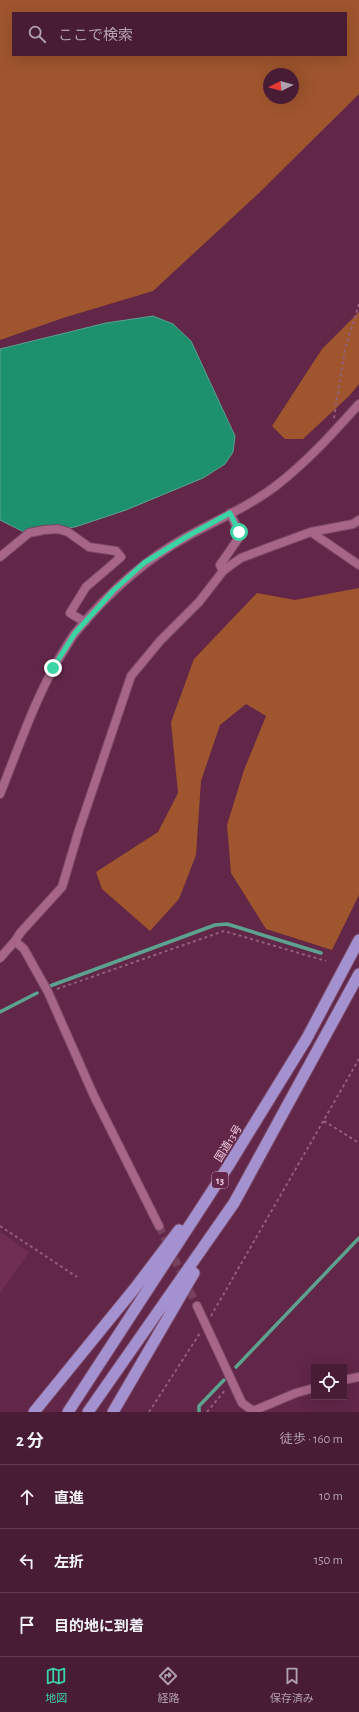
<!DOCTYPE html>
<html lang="ja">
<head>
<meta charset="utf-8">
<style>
	:root { --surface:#491c36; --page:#532942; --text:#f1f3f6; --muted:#b1a1ad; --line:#613a51; --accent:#3bd4a4 }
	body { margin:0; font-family:"Alegreya Sans","Noto Sans JP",sans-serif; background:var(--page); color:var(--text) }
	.controls { position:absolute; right:12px; bottom:12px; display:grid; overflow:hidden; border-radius:0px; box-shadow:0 4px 16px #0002 }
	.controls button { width:36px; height:36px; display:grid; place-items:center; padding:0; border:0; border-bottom:1px solid var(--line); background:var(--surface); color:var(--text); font:20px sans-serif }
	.compass { position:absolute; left:263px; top:68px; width:36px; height:36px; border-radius:50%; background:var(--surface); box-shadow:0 4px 16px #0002; rotate:264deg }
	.stop { position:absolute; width:12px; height:12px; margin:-9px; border:3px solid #3bd4a4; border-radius:50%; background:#fff }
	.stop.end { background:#3bd4a4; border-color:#fff; box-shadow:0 1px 4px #0008 }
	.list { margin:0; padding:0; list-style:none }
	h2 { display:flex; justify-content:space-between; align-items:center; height:52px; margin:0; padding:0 16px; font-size:17px }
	h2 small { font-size:13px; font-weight:400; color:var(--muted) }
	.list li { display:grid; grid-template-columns:26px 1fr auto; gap:12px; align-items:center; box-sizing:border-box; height:64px; padding:0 16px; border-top:1px solid var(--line) }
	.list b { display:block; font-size:15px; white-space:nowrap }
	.list em { font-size:13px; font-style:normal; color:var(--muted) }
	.icon { flex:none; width:22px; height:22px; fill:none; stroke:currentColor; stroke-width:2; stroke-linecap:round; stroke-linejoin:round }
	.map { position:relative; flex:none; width:359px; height:1412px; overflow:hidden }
	.search { position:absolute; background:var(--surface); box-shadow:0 4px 16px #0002; left:12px; right:12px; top:12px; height:44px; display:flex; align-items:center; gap:10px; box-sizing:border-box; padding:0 14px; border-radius:0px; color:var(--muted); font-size:15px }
	.sheet { height:244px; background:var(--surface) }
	nav { display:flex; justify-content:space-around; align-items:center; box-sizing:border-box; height:56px; border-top:1px solid var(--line); background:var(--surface); font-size:11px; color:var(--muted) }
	nav a { display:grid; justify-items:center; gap:2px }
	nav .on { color:var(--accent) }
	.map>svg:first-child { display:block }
	.built { fill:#702e54 }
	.forest { fill:#9f552d; fill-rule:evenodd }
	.water { fill:#1d906e; stroke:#5ca28f }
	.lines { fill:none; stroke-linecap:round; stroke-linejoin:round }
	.stream { stroke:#5ca28f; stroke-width:3.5 }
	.minor-tunnel { stroke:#763f5e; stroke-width:8; stroke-dasharray:8 4; stroke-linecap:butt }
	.minor-casing { stroke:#7b4866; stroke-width:10 }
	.tertiary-casing { stroke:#7b4866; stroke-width:10 }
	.trunk-casing { stroke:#7b4866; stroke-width:13 }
	.path { stroke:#925e7b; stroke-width:2; stroke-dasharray:3 3; stroke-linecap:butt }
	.minor { stroke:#a76588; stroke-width:8 }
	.tertiary { stroke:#a76588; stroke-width:8 }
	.trunk { stroke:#a492d0; stroke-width:11 }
	.route { stroke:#3bd4a4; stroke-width:5 }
	.labels { text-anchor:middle; stroke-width:3; stroke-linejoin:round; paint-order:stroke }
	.shield { fill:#612648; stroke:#c59ab0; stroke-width:1 }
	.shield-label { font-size:10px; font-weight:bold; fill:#f0cbdd }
	.street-label { font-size:11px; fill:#f0cbdd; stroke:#612648 }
</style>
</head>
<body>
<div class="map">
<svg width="359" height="1412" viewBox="0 0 359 1412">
	<rect width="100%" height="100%" fill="#612648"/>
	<path class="built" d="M0,1232L29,1252L0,1293Z"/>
	<path class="forest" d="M0,0H359V94L260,192L153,291L63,318L0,340ZM13,13H346V55H13ZM269,74H293V98H269Z
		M359,312V384L349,396L303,439H285L272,426L322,349Z
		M359,588V895L332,950L266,929L231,873L227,825L244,770L266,716L246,704L220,725L201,781L196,855L179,899L150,931L102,889L96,872L158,832L178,793L171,722L194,659L257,593L295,600Z"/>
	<path class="water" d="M153,316L173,324L191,341L235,436L233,452L225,464L203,478L126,510L75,527L24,532L0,520V349L106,323Z"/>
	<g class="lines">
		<path class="stream" d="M50,986L215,925L227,924L321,953
			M0,1012L37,993
			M236,1367L359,1238
			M199,1412V1406L224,1380"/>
		<path class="minor-tunnel" d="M159,1226L197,1306"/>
		<g class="minor-casing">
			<path id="minor" d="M311,532L359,565
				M0,557L29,533L44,530L58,529L68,532L89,547L116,551L121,557L86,587L70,613L85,622
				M223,571L220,565L238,539L239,532L230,513
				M15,941L21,932L62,887L79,830L131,676L160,641L199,602L223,571L231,565L241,558L270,547L311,532L353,524L359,520
				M0,958L15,941L24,949L48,992L94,1096L159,1226
				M197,1306L242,1403L253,1411L296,1393L314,1388
				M344,1380L359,1377"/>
		</g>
		<g class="tertiary-casing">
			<path id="tertiary" d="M0,794C19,747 35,698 61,655C66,648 70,639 76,632C108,593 144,560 188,536C217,520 250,506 277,485C308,461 333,433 359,404"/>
		</g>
		<g class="trunk-casing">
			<path id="trunk" d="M34,1412L135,1288L179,1230
				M68,1412L227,1168L307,1038L359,940
				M88,1412L234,1203L359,974
				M113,1412L194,1273"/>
		</g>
		<path class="path" d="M334,418L345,349L359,304
			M57,989L224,931L326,961
			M324,1121L359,1143
			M0,1226L77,1277
			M211,1316L359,1059
			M149,1412L200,1333
			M207,1412L226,1389"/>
		<use href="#minor" class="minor"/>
		<use href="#tertiary" class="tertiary"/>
		<use href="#trunk" class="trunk"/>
	</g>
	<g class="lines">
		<path class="route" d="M53,668L75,633L113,591L144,563L186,537L230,513L239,532"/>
	</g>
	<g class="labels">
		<rect class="shield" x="212" y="1172" width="16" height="16" rx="3"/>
		<g class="shield-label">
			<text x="220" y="1184">13</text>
		</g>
		<g class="street-label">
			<text transform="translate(228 1143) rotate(-58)" y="4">国道13号</text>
		</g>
	</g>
</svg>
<div class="controls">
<button><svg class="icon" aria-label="locate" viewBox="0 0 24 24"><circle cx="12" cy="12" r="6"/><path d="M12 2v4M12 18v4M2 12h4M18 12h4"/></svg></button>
</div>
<svg class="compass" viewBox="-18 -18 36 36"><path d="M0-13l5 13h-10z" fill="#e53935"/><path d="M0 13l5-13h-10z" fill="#b1a1ad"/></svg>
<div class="stop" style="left:239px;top:532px"></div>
<div class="stop end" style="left:53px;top:668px"></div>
<div class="search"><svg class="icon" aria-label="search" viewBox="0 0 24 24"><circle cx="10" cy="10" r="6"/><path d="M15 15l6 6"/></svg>ここで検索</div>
</div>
<section class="sheet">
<h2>2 分<small>徒歩 · 160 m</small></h2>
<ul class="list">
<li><svg class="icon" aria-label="ahead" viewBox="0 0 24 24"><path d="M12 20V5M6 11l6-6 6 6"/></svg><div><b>直進</b></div><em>10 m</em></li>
<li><svg class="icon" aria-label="left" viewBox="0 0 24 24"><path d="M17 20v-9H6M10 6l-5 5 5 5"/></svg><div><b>左折</b></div><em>150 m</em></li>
<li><svg class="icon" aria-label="arrive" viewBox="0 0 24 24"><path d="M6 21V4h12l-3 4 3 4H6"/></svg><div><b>目的地に到着</b></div></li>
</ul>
</section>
<nav>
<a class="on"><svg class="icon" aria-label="map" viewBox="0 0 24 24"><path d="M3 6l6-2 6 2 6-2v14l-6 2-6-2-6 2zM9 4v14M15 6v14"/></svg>地図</a>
<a><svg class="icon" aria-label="directions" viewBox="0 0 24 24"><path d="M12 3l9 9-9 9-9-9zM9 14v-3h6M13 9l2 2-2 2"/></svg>経路</a>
<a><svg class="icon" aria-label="saved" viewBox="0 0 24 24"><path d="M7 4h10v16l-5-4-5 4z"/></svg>保存済み</a>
</nav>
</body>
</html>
